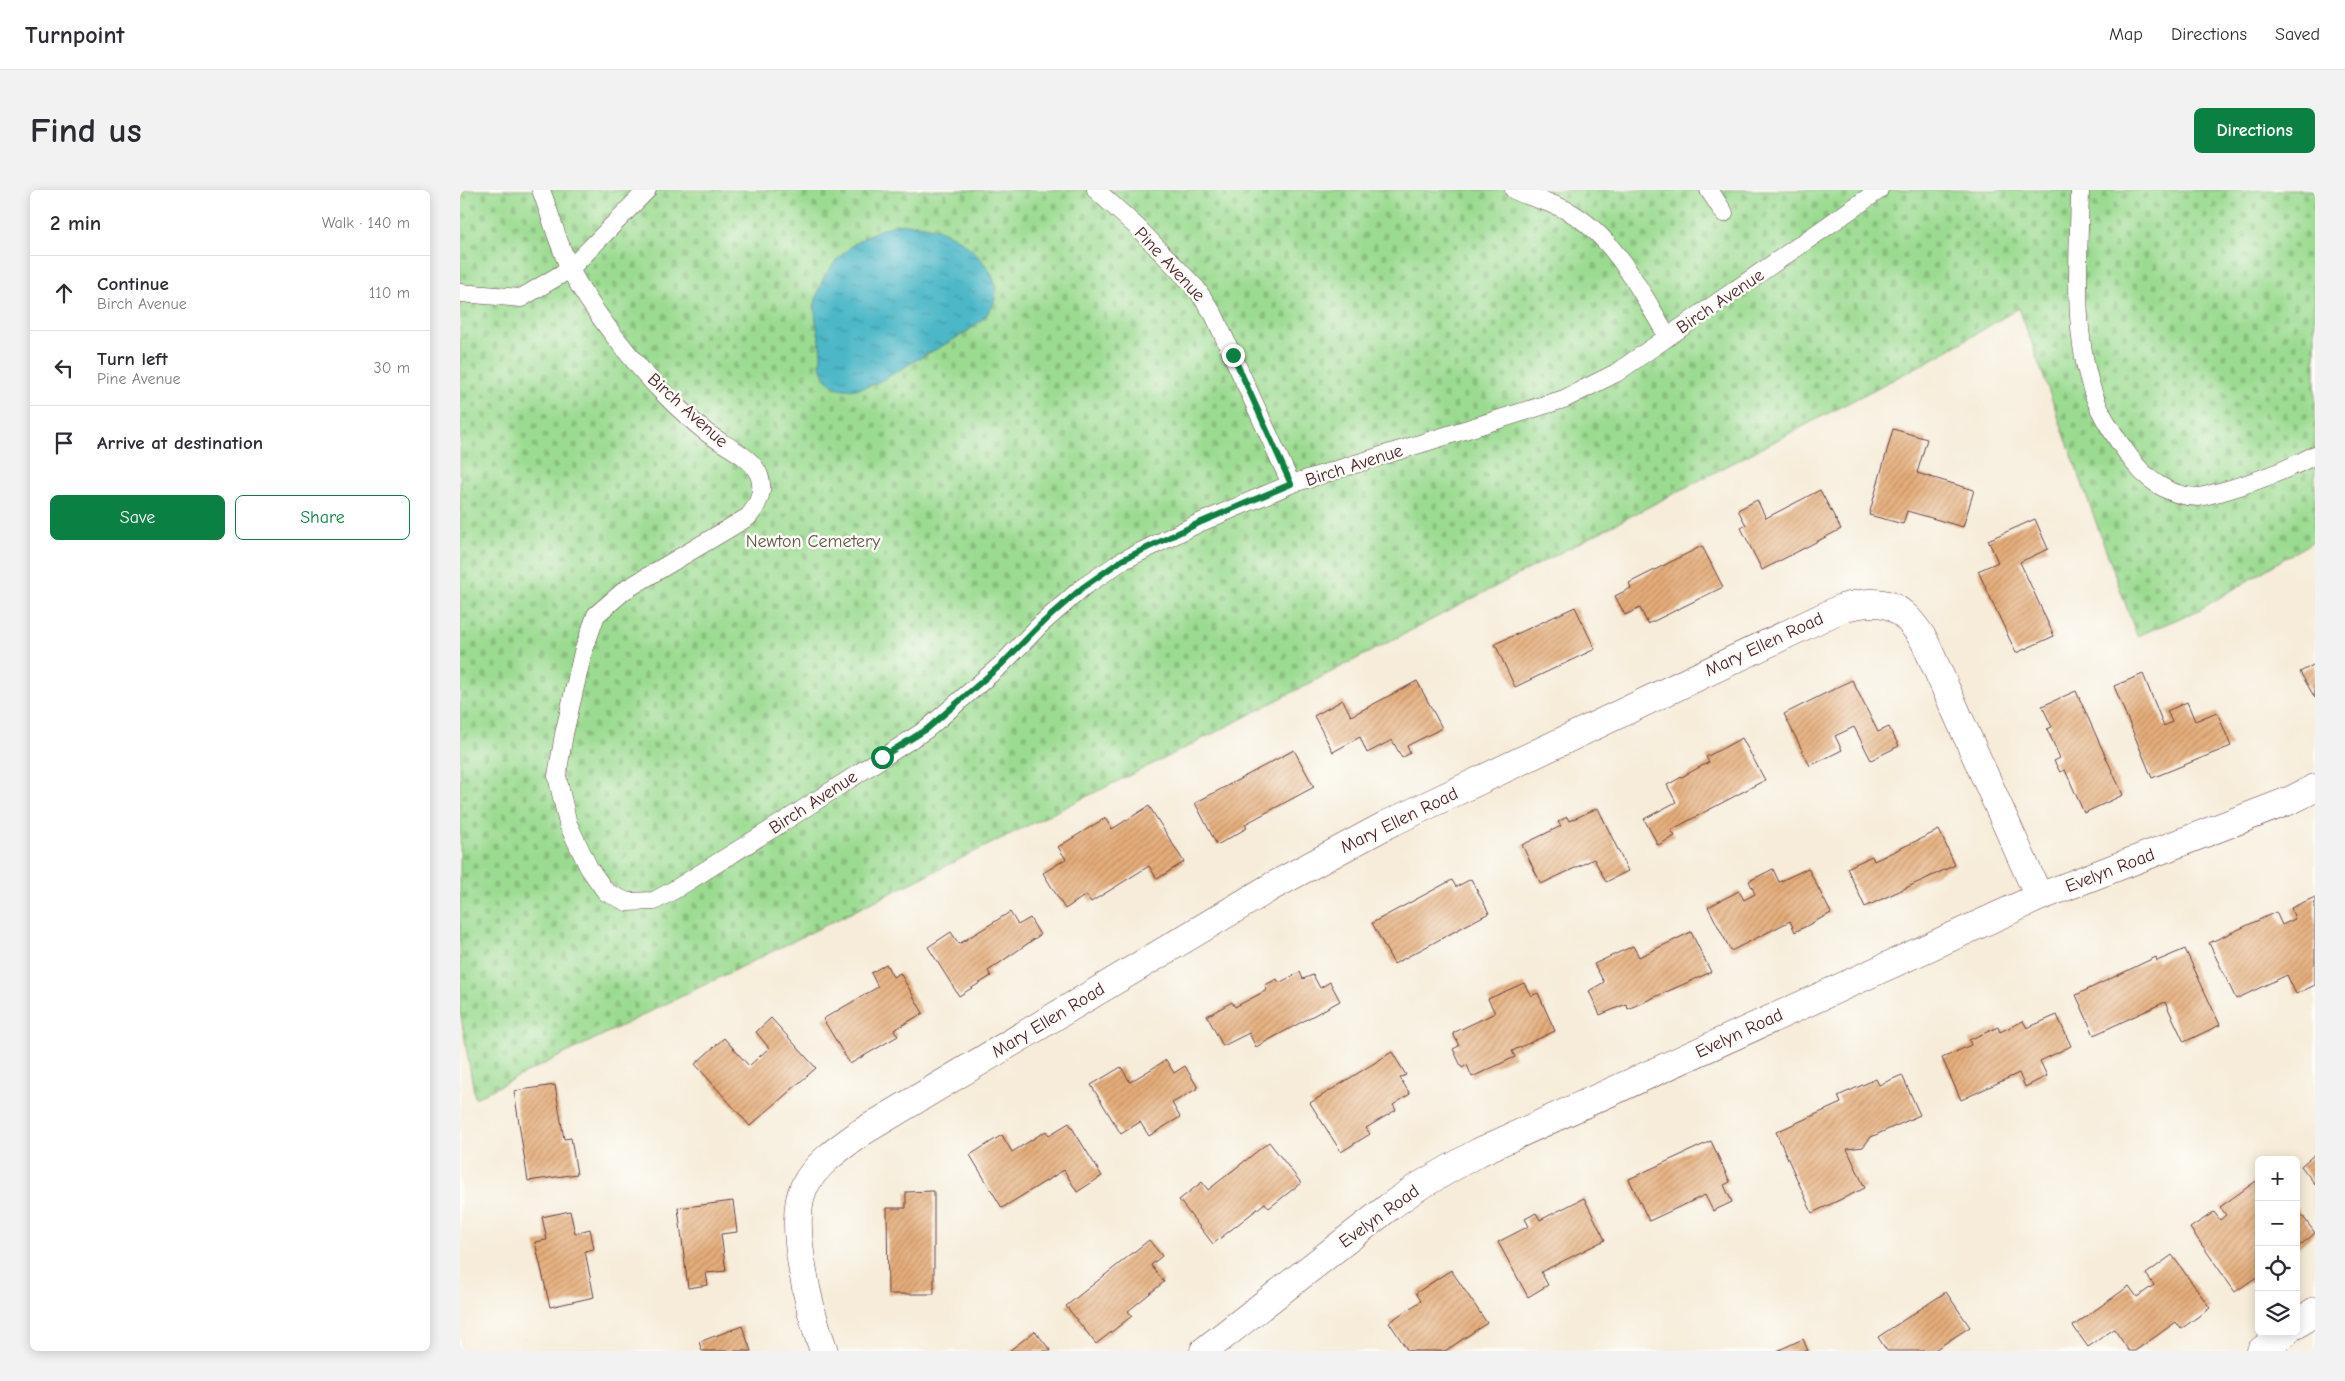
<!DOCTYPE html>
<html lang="en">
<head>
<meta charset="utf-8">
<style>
	:root { --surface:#fff; --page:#f2f2f3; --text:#2b2b33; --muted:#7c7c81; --line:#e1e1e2; --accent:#0b8043 }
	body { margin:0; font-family:"Comic Neue",sans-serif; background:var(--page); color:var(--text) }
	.controls { position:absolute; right:15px; bottom:15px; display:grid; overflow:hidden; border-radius:8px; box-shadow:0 2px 12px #0003 }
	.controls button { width:45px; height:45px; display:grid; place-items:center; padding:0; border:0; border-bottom:1px solid var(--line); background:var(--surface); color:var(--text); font:25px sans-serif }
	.stop { position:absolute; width:15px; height:15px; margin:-11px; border:4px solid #0b8043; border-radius:50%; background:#fff }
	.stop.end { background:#0b8043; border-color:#fff; box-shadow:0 1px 5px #0008 }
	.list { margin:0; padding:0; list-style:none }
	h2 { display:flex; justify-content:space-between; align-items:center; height:65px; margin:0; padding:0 20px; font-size:21px }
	h2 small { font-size:16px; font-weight:400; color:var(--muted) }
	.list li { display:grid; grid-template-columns:32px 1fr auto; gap:15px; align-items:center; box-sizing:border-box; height:75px; padding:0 20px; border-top:1px solid var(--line) }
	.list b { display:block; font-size:19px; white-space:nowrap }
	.list p { margin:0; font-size:16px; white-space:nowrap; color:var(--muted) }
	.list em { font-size:16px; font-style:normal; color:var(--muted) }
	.actions { display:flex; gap:10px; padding:15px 20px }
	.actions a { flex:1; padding:11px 0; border:1px solid var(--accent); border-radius:8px; text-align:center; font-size:18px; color:var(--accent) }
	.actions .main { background:var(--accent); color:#fff }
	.icon { flex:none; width:28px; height:28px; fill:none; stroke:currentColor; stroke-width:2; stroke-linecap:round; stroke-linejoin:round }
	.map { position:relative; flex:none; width:1855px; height:1161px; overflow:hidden; border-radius:8px }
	header { display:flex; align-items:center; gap:30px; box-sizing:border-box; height:70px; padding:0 25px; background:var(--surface); border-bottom:1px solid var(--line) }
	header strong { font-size:24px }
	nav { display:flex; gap:28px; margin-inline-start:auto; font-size:18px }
	.intro { display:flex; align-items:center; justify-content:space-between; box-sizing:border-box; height:120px; padding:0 30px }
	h1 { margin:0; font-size:35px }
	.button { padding:12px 22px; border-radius:8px; background:var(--accent); color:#fff; font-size:18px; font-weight:700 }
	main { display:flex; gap:30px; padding:0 30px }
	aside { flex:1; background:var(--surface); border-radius:8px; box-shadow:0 2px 12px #0003 }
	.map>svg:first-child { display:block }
	.cemetery { fill:url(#cemetery-stones); stroke:#727d5e }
	.water { fill:url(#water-ripples); stroke:#4a6b79 }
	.building { fill:url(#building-hatch) }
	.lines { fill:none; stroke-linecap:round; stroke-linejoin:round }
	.lane-casing { stroke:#643e45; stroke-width:19 }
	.street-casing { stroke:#643e45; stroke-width:29 }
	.lane { stroke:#fff; stroke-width:18 }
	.street { stroke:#fff; stroke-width:28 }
	.route { stroke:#0b8043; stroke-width:6 }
	.labels { text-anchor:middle; stroke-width:5; stroke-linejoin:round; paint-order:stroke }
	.street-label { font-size:18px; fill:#4a1f2b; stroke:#fdfcf7 }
	.park-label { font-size:18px; fill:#62574a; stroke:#fdfcf7 }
</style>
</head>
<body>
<header>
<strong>Turnpoint</strong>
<nav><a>Map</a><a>Directions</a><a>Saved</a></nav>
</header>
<div class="intro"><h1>Find us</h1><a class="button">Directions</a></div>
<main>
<aside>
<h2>2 min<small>Walk · 140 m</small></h2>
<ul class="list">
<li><svg class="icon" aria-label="ahead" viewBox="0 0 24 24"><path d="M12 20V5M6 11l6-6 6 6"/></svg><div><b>Continue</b><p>Birch Avenue</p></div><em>110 m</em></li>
<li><svg class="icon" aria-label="left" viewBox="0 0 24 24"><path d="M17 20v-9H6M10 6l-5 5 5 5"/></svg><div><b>Turn left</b><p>Pine Avenue</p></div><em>30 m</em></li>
<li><svg class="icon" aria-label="arrive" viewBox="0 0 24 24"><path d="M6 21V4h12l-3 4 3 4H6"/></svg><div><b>Arrive at destination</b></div></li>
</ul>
<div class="actions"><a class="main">Save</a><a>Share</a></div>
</aside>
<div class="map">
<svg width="1855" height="1161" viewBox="0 0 1855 1161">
	<defs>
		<pattern id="cemetery-stones" width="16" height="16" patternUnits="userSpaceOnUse" patternTransform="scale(1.25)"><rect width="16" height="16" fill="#9bdb91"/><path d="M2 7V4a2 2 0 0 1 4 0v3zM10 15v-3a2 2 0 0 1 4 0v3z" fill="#87bc7d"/></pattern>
		<pattern id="water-ripples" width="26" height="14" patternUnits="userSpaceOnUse" patternTransform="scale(1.25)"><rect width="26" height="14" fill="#4bb7c7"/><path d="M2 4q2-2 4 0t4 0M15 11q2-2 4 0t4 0" fill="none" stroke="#4094a2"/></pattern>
		<pattern id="building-hatch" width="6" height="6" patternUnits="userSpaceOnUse" patternTransform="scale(1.25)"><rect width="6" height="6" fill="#e5ad7a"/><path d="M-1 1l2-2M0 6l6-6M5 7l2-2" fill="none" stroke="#bc8c64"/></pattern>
	</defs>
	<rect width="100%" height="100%" fill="#fdfcf7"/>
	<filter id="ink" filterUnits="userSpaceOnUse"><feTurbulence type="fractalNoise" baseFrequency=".02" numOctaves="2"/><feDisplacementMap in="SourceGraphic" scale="10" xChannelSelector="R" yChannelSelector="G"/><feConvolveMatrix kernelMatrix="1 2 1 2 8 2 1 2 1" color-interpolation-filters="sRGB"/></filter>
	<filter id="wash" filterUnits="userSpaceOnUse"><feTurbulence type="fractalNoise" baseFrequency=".0096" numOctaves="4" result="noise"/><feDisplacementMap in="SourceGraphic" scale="20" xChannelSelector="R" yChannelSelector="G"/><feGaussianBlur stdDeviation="1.12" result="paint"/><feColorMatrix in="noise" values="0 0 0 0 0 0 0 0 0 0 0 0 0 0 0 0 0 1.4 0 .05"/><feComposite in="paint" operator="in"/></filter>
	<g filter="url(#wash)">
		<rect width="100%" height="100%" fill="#f6ecd9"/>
		<path class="cemetery" d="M0,0H1855V350L1739,420L1677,446L1559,118L1482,164L731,555L15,908L0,821Z"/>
		<path class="water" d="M440,34C470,34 494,42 515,63C572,120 498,146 456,170C433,183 406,205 379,198C368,195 365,185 360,175C364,162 355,135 355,118C357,77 402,40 440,34Z"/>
		<g id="blocks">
			<path class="building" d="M1433,239L1467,249L1457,283L1514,300L1503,337L1447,321L1443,334L1409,325Z
				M1360,300L1381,339L1302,380L1281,338L1286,335L1278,320L1297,310L1306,328Z
				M1575,329L1588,359L1560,372L1594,446L1556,463L1518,381L1538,372L1528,350Z
				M1242,356L1263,397L1188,434L1180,418L1165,425L1155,406L1171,398L1169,393Z
				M1115,417L1135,459L1055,497L1035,454Z
				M1855,474V508L1840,482Z
				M1683,484L1704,536L1712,532L1707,521L1727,512L1735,531L1757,522L1771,556L1692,588L1654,496Z
				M1392,490L1418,542L1429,537L1439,556L1411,570L1394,537L1375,546L1382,560L1350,576L1324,524Z
				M957,491L982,538L947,556L950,563L942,568L932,550L907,563L900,547L873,562L854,526L883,510L891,526Z
				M1616,501L1663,605L1624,623L1605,580L1600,582L1594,571L1600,568L1587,539L1592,537L1582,516Z
				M1282,548L1305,590L1211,640L1215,646L1198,655L1184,629L1216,612L1207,595L1249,572L1246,567Z
				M834,560L854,597L785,634L787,638L757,655L735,613Z
				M689,616L724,672L697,689L689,676L631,712L626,705L605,719L583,683L606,669L598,657L645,628L652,639Z
				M1138,618L1168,681L1146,692L1134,669L1081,694L1062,655L1101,636L1098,632L1107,627L1109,631Z
				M1479,640L1495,675L1405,717L1387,678L1412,666L1414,671Z
				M1348,678L1371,723L1335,742L1330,731L1271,761L1248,717L1279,701L1284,710L1295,704L1289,691L1313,679L1319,692Z
				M1011,689L1029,723L934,774L912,733L992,690L996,697Z
				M1855,707V795L1836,804L1827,785L1776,809L1749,753L1816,722L1822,735L1835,729L1831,718Z
				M550,722L558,735L570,728L580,745L528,781L531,786L499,806L468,757L491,742L499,754Z
				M1231,742L1251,782L1168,819L1166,814L1140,825L1129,801L1144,792L1134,774L1173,756L1179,767Z
				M1725,759L1760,835L1724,852L1705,812L1634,845L1616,805L1696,767L1697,771Z
				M426,774L433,787L440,783L463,823L434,840L438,846L390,874L363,829L418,797L411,783Z
				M840,782L843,789L853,785L860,798L870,792L880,811L796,857L789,843L763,856L747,826L772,812L775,817L807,800L805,795L817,789L819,793Z
				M1064,793L1071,806L1078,803L1095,841L1052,861L1055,867L1012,887L1007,875L1002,878L993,859L999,856L993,843L1035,823L1028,809Z
				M1597,825L1611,856L1580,871L1587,886L1565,897L1559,883L1501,910L1482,868L1511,855L1509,850L1538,837L1540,842L1563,831L1567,838Z
				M311,828L356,878L290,936L235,874L264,848L289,876L309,858L296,842Z
				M932,862L946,885L940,888L950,904L933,915L936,920L906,938L910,944L881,962L850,913Z
				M706,870L714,883L725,876L738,898L712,913L720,927L689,946L680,932L661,944L631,895L661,877L670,892Z
				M1442,885L1460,925L1411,947L1403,957L1387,959L1405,998L1352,1023L1316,942L1381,913L1378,906L1416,889L1419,895Z
				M95,895L104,949L111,948L117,984L68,991L54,901Z
				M609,933L642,986L617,1002L604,980L542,1018L510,965L542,945L552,962L586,941L589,945Z
				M1251,951L1270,992L1264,995L1272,1012L1253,1021L1245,1005L1189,1031L1169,989Z
				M809,952L841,993L809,1018L805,1013L753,1054L719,1010L742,992L748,1000Z
				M1855,964V994L1841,976Z
				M1799,989V1085L1775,1102L1730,1038L1754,1022L1760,1030L1766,1025L1760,1017Z
				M474,1001V1104H428L427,1018H446V1002Z
				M1124,1008L1145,1050L1081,1082L1088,1095L1068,1107L1038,1052L1069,1036L1065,1029L1076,1023L1080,1030Z
				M273,1011L277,1042L261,1044L266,1081L246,1083L248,1095L228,1098L218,1018Z
				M1836,1017L1855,1043L1836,1059Z
				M110,1021L115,1043L130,1039L134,1059L125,1061L134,1107L90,1117L75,1052L87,1050L82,1027Z
				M689,1050L702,1066L691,1075L704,1092L668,1121L672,1126L636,1154L606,1116Z
				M1712,1065L1750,1118L1721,1139L1716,1132L1675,1161H1669L1654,1139L1628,1157L1613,1136L1669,1096L1677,1107L1694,1095L1686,1084Z
				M991,1080L1027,1133L985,1161H948L929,1132L961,1111L956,1103Z
				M1486,1102L1510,1137L1473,1161H1427L1418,1147Z
				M282,1136L291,1161H242L239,1152Z
				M575,1141L591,1161H549Z
				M1343,1149L1348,1161H1317Z"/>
		</g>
	</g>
	<g filter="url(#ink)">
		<use href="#blocks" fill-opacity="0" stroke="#643e45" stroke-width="1"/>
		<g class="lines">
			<g class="lane-casing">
				<path id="lane" d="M81,0C91,26 98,54 110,79C130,118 175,175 206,206C219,219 232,231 246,242C262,255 291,265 299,285C305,300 298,316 288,327L165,400L136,425L123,462L104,544L97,586L108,634L129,678L146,702L167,712L194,711L214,700L328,629L467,539L542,474L580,435L622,398L662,371L739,333L831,294L1104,209L1156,183L1419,0
					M636,0L677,37L736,98L754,125L831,294
					M1054,0C1071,8 1091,12 1108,21C1155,47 1181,102 1208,147
					M1249,0L1264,23
					M1620,0C1619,70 1610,152 1639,218C1647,235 1658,251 1669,266C1684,288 1709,307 1738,307C1744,307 1753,303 1760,302C1792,293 1825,281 1855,265
					M0,103L61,108L110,79L187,0"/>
			</g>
			<g class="street-casing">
				<path id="street" d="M1836,1135L1855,1121
					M364,1161C350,1124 327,1032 344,997C356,973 381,957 402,942L811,697L926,635L1382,418C1424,407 1439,412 1464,450L1579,707
					M744,1161L929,1017L956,998L1019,962L1579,707L1831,610L1855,598
					M1801,1161L1826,1142"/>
			</g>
			<use href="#lane" class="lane"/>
			<use href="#street" class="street"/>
		</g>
	</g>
	<g class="lines" filter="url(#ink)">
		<path class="route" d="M422,567L467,539L542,474L580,435L622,398L662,370L739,333L831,294L773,165"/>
	</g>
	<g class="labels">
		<g class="street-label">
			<text transform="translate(710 74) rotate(47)" y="6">Pine Avenue</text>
			<text transform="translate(1260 111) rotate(-34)" y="6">Birch Avenue</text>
			<text transform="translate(228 220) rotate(42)" y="6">Birch Avenue</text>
			<text transform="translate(894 275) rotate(-18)" y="6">Birch Avenue</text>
			<text transform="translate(1304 454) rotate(-25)" y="6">Mary Ellen Road</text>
			<text transform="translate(353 612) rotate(-33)" y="6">Birch Avenue</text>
			<text transform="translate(939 630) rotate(-26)" y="6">Mary Ellen Road</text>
			<text transform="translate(1650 680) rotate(-21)" y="6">Evelyn Road</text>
			<text transform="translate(588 830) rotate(-31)" y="6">Mary Ellen Road</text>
			<text transform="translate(1279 843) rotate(-25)" y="6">Evelyn Road</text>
			<text transform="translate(919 1026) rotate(-36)" y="6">Evelyn Road</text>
		</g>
		<g class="park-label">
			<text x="353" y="357">Newton Cemetery</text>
		</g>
	</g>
</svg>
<div class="controls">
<button>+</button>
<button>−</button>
<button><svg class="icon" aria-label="locate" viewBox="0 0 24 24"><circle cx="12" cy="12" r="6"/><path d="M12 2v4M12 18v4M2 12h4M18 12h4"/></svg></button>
<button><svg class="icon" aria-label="layers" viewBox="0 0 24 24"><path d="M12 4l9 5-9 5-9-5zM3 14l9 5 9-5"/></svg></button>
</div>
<div class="stop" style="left:422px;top:567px"></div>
<div class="stop end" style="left:773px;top:165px"></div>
</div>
</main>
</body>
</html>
